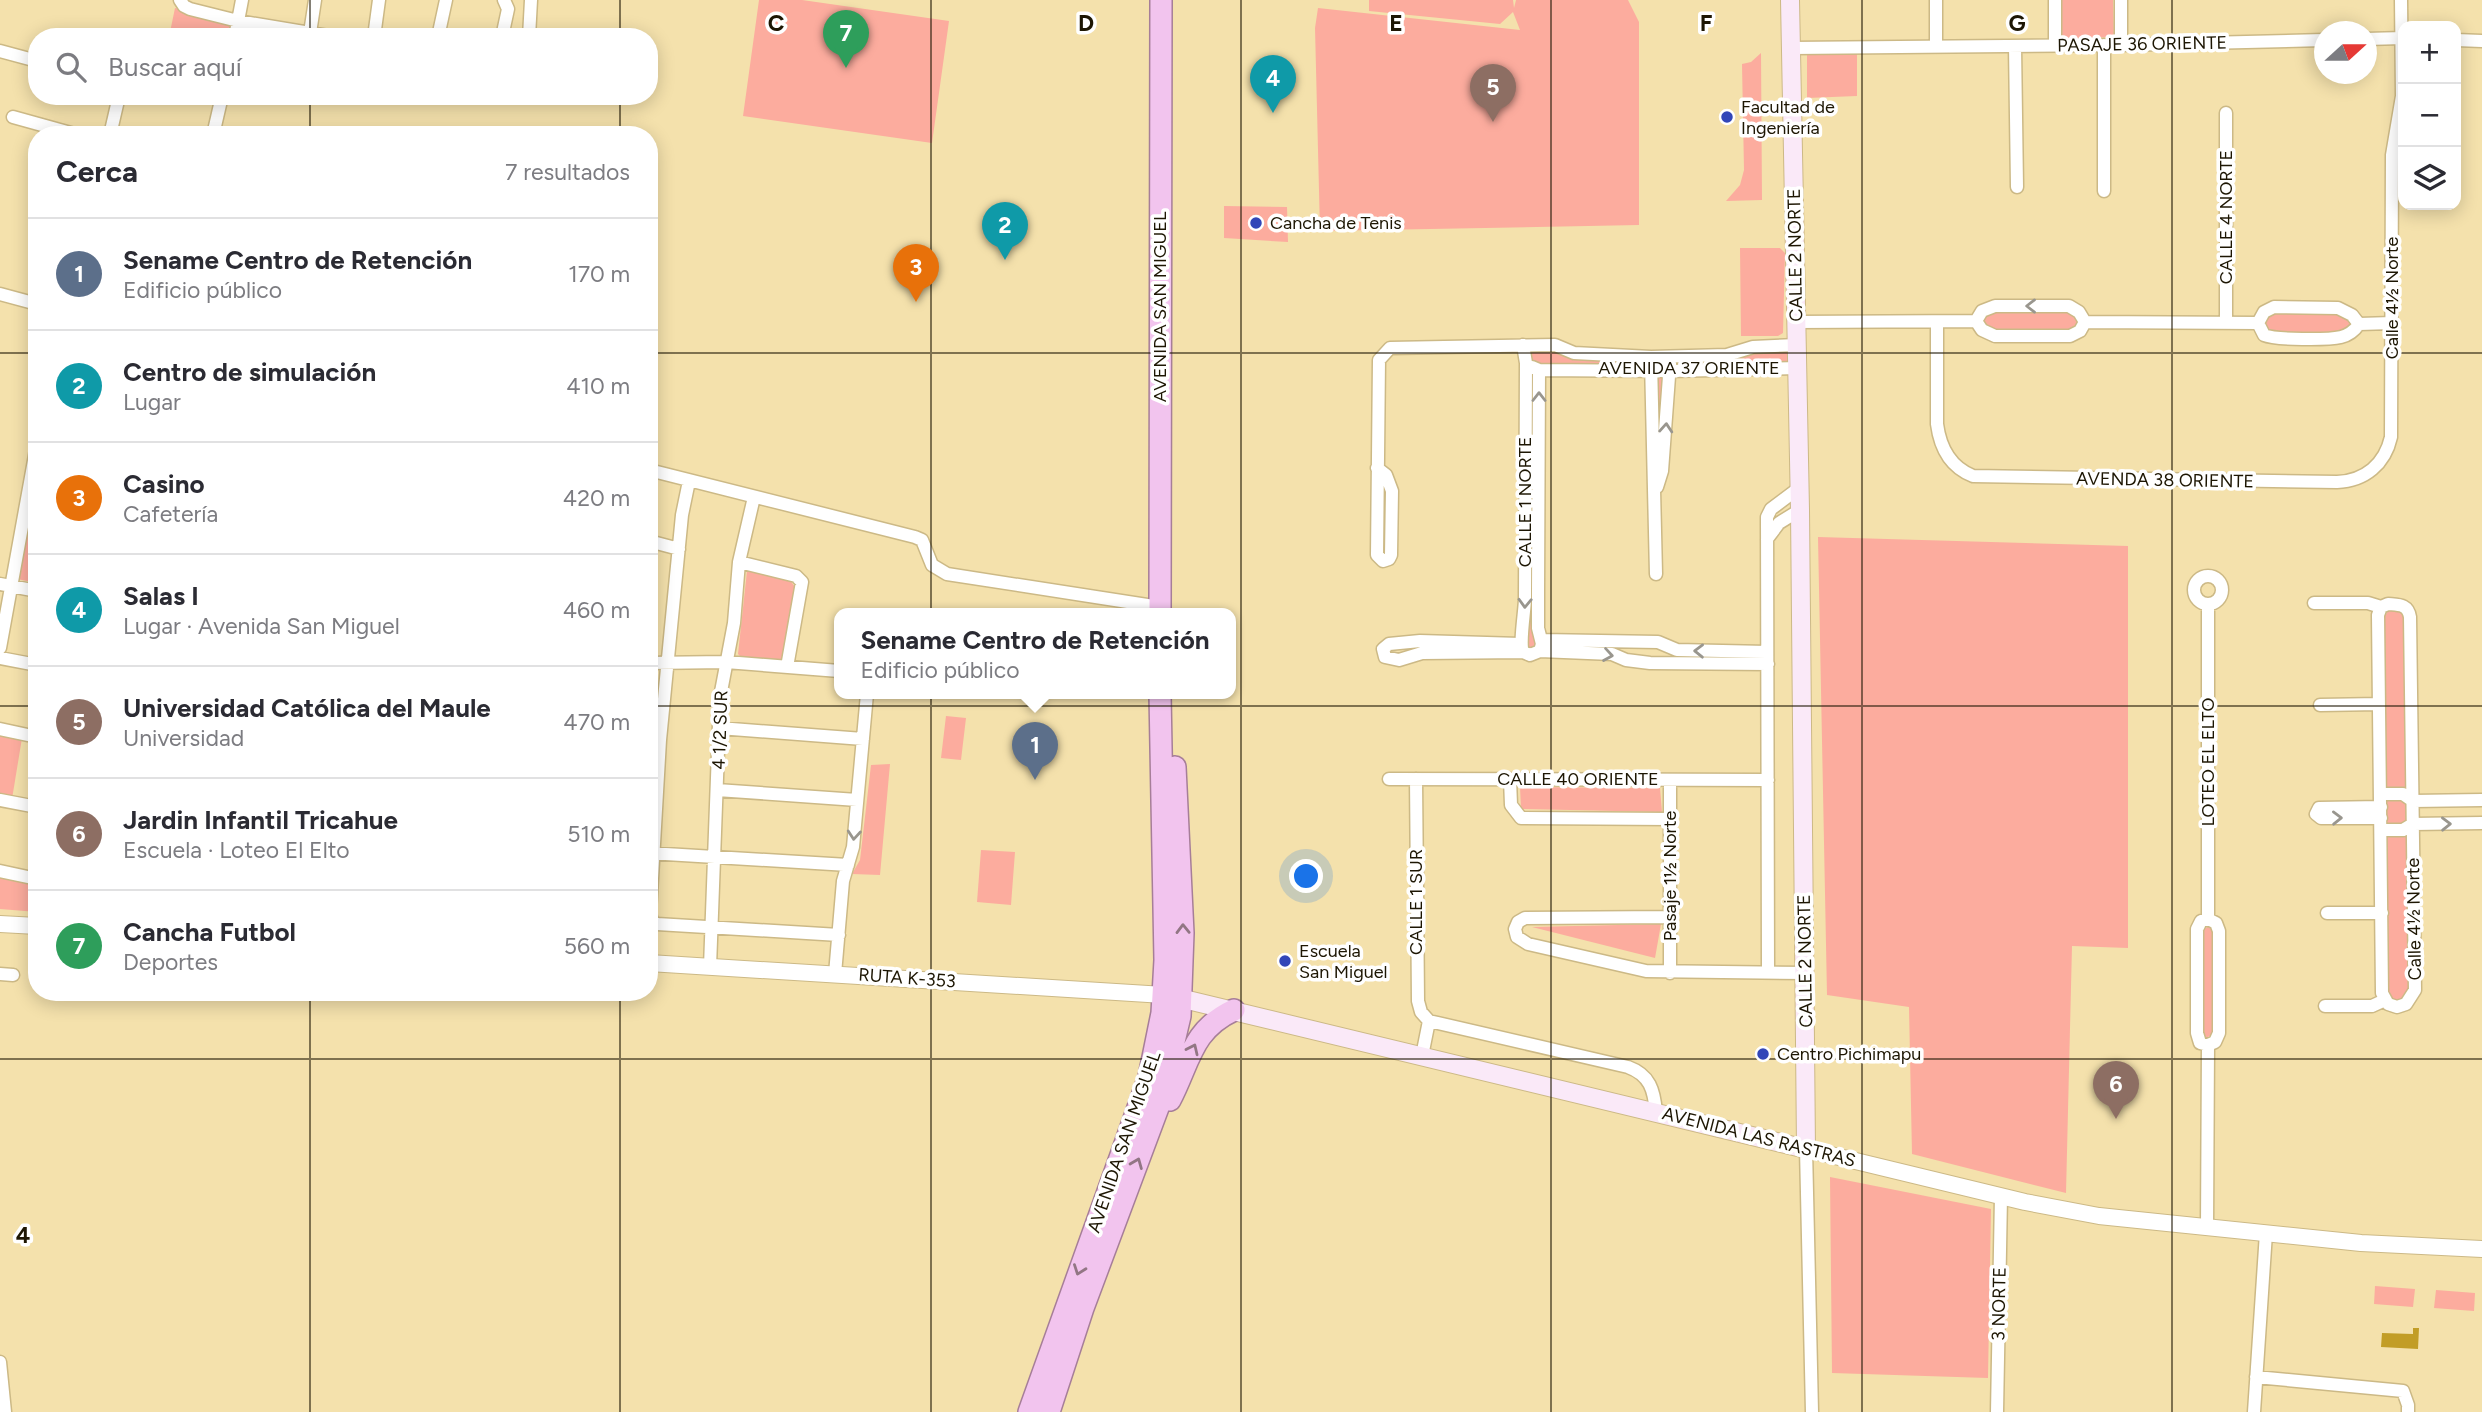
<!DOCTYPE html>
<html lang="es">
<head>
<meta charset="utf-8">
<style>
	:root { --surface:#fff; --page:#f2f2f3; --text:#2b2b33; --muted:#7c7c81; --line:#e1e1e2; --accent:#3246b8 }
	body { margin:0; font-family:Figtree,sans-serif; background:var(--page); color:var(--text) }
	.controls { position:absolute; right:21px; top:21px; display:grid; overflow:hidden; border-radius:14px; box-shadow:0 4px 18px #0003 }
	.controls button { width:63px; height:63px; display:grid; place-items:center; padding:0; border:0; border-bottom:2px solid var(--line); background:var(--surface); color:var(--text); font:35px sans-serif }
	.compass { position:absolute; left:2314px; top:21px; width:63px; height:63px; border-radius:50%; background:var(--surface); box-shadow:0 4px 18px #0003; rotate:69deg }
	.you { position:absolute; left:1307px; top:877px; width:24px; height:24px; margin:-18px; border:5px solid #fff; border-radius:50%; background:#1a73e8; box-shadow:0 0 0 10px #1a73e833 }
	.badge { display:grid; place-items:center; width:46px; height:46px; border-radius:50%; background:var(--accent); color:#fff; font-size:23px; font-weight:700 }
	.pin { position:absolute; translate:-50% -58px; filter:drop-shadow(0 2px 4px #0008) }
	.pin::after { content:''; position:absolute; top:37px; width:24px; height:21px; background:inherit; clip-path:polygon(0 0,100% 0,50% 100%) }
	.popup { position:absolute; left:834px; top:608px; width:402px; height:91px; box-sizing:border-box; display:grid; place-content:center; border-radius:14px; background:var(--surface); filter:drop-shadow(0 2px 5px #0005); font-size:23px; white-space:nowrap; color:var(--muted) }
	.popup b { font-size:26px; color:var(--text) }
	.popup::after { content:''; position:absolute; left:50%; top:100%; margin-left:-14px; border:14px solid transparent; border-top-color:var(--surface) }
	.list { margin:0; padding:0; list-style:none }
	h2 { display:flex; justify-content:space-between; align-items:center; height:91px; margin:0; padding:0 28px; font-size:30px }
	h2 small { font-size:23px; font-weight:400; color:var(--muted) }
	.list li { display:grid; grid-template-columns:46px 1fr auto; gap:21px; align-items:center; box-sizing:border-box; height:112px; padding:0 28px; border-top:2px solid var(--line) }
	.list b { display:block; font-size:26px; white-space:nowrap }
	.list p { margin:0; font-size:23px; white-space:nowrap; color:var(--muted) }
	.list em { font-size:23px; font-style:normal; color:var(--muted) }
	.icon { flex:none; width:38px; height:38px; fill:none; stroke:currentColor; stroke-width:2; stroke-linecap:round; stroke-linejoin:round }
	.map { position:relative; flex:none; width:2482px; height:1412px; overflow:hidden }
	.search { position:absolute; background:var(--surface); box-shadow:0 4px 18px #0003; left:28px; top:28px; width:630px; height:77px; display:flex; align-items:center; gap:18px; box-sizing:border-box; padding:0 24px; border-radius:28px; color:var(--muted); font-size:26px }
	.panel { position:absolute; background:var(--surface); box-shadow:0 4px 18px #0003; left:28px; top:126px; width:630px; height:875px; border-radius:28px }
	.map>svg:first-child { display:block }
	.green { fill:#fcac9e }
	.water { fill:#c29d26 }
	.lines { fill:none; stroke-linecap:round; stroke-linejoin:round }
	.minor-casing { stroke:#ccb986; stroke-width:15 }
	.tertiary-casing { stroke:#ccb986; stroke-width:18 }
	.secondary-casing { stroke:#ccb986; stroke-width:20 }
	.trunk-casing { stroke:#a67e98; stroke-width:24 }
	.minor { stroke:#fff; stroke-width:12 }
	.tertiary { stroke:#fff; stroke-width:16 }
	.secondary { stroke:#fae9f8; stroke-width:18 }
	.trunk { stroke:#f2c4ee; stroke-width:21 }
	.oneway { stroke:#99968e }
	.oneway2 { stroke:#927684 }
	.grid { fill:none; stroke:#1d1603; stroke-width:2; stroke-opacity:0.55 }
	.poi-dot { fill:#3246b8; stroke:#fff; stroke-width:2.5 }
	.labels { text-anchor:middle; stroke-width:7; stroke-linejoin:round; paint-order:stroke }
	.street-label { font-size:18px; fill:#1d1603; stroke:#fff }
	.poi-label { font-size:18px; fill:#1d1603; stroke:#fff; text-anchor:start }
	.grid-label { font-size:23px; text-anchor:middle; font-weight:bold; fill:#1d1603; stroke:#fff; stroke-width:7; stroke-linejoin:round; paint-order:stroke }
</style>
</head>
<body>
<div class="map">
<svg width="2482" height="1412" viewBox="0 0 2482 1412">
	<rect width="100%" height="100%" fill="#f4e1ac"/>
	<path class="green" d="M759,0H802L949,21L932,143L743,116Z
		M1369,0H1513L1514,8L1516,0H1628L1639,22V225L1320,231L1315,28L1318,8L1520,30L1513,12L1500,24L1369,11Z
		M2059,0H2113L2114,37L2060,39Z
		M175,8L233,20L229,37H169Z
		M1761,53L1762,200L1726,201L1740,185L1744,170L1742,64L1751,62Z
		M1807,53L1857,54V96L1807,98Z
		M1224,206L1287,207L1288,242L1224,238Z
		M1740,248H1780L1785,253L1783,333L1778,336H1741Z
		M2075,308L2080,331L1995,336L1977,316L1982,311Z
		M2268,309L2352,315L2353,331L2269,337L2260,317Z
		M1523,345L1651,357L1797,345V368L1663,369L1662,471L1651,369L1539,370L1542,640L1530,655L1524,628Z
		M30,519L37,520V583L17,579Z
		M1818,537L2128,546V948L2072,946L2066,1193L1912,1154L1909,1007L1827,995Z
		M751,569L789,579L795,587L786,656L781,660L742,658L738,654L747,571Z
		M2389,610H2399L2405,618L2410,984L2409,995C2401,1001 2397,1003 2388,997L2384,813V617Z
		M946,716L966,718L961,760L941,758Z
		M0,733L22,738L12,799L0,797Z
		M890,764L880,875L852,874L860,860L871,765Z
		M1520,787L1660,788L1662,812L1521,809Z
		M981,850L1015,852L1011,905L977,902Z
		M0,877L37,883V912L0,909Z
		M1661,924L1655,958L1532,927Z
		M2209,926L2213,928V1033L2207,1038L2202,1033L2203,930Z
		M1830,1177L1991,1209L1988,1378L1832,1373Z
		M2375,1286L2415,1289L2413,1307L2374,1304Z
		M2436,1290L2475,1293L2474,1311L2434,1308Z"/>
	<path class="water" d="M2413,1328H2419L2418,1349L2381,1347L2382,1333L2413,1334Z"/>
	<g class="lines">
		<g class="minor-casing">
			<path id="minor" d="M180,0L184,6L190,9L238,21L334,37
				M1936,0V46
				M2055,0V45
				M2121,0V45
				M310,33L315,0
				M235,37L242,0
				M374,37L379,0
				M438,37L446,0
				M502,37L508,9L504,0
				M529,37L531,0
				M2366,39L2403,38
				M2456,40L2482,41
				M2104,45V191
				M2015,46L2017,187
				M1792,48L2121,45L2324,40
				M0,51L37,61
				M13,117L78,135
				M110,135L119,96
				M213,135L222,96
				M0,294L37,304
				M2274,307L2338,308L2352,315L2359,324C2355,330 2349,335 2341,337C2328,340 2276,340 2264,335L2258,323L2264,312Z
				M1976,321L1982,311L1995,306H2069L2079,312L2085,322
				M1976,321L1982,330L1995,336H2070L2080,331L2085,322
				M1797,322L1976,321
				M1937,322V424C1940,447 1950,467 1973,476L2337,482C2365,481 2385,464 2391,437L2392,155L2402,96L2401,0
				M2085,322L2258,323
				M2226,322V113
				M2359,324L2392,323
				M1523,345L1526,363L1525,598C1525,610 1519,643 1523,652L1530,655L1540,651L1612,654L1626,660L1650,663L1768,664
				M1651,361L1656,574
				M1532,367L1539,370L1670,371L1797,368
				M1539,370L1538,592V628L1542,644L1540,651
				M1377,468L1386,475L1392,491L1391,555L1389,559L1383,561L1377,555L1379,360L1390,348L1555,345L1574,353L1651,357L1727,355L1753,347L1797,345
				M649,470L915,537L922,540L932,565L947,574L1160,607
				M689,481L682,515L660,740L650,913L652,921L657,924L839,935
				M1657,487L1662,471L1670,363
				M1767,539L1779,523L1800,510
				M649,541L679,549
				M739,562L796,576L802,582L787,667
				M2194 590a14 14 0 1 1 28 0a14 14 0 1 1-28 0Z
				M0,584L37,591
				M2314,603H2368L2381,607
				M2208,604V919
				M2388,604C2399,605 2408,604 2410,617L2415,990L2406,1004L2397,1007L2388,1004L2382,993L2378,615L2381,607Z
				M1542,640L1658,642L1677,650L1767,652
				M1520,644L1420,641L1389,644L1383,649L1385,657L1399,660L1422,653L1523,652
				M0,648L37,444
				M0,658L37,665
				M649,663L726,662L839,671
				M2320,705L2379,704
				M719,728L863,739
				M0,729L37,737
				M1389,779L1768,780
				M1416,779L1418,1001L1421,1012L1429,1021
				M1510,779L1511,805L1521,818L1670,819
				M717,790L857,800
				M2380,794H2403L2413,801L2482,800
				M0,800L37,807
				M2381,807L2319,808L2316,814L2321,818H2381
				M2382,830H2403L2413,824L2482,823
				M649,853L848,865
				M0,871L37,879
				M2327,913H2382
				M1670,917L1525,918L1518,922L1515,929L1517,937L1528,944L1646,971L1805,973
				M2208,919L2216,923L2219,931V1033L2215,1042L2208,1045L2200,1043L2197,1033V929L2201,921Z
				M710,967L720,697L734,623L739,562L754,497
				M1768,971L1767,517L1771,509L1799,488
				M1670,973V780
				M0,974L13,975
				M835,974L843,881L853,847L867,694
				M2325,1006H2372L2385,1000
				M1422,1056L1429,1021L1628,1067C1650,1075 1654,1090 1656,1112
				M1806,1149L1812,1412
				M2207,1227L2208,1045
				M0,1362L5,1412
				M2256,1377L2403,1391L2408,1405V1412
				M1997,1412L2001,1196
				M2254,1412L2266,1233"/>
		</g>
		<g class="tertiary-casing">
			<path id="tertiary" d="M0,924L37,926
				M649,963L1164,995
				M1806,1149L2025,1202L2099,1216L2361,1243L2482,1249"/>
		</g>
		<g class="secondary-casing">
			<path id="secondary" d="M1167,995L1806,1149L1800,510L1790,0"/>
		</g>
		<g class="trunk-casing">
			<path id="trunk" d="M1160,614L1161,0
				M1170,1100C1190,1062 1191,1030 1234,1010
				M1029,1412L1149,1077L1162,1013L1165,960L1160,694
				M1049,1412L1083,1308L1159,1105L1180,1016L1183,933L1175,767"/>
		</g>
		<use href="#minor" class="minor"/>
		<use href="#tertiary" class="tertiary"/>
		<use href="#secondary" class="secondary"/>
		<use href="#trunk" class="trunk"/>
	</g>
	<defs><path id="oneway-chevron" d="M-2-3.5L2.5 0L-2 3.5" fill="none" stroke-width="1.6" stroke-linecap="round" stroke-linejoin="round" transform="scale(1.75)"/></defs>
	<g class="oneway">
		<use href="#oneway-chevron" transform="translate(2031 306) rotate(-180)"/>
		<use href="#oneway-chevron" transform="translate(1539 397) rotate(-90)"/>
		<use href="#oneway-chevron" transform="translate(1666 428) rotate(-86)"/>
		<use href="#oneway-chevron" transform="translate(1525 603) rotate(92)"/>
		<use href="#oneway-chevron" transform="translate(1699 651) rotate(-179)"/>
		<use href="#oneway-chevron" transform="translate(1608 655) rotate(9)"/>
		<use href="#oneway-chevron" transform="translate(2337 818) rotate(-1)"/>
		<use href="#oneway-chevron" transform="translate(2446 824) rotate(-1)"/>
		<use href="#oneway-chevron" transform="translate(854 835) rotate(95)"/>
	</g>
	<g class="oneway2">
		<use href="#oneway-chevron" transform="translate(1183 929) rotate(-91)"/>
		<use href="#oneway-chevron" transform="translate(1193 1049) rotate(-65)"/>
		<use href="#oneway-chevron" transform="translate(1137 1163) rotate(-68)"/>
		<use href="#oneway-chevron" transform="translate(1079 1270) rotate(110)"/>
	</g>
	<path class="grid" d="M310,0V37M620,0V37M931,0V1412M1241,0V1412M1551,0V1412M1862,0V1412M2172,0V1412M310,96V135M620,96V135M0,353H37M649,353H2482M0,706H37M649,706H2482M310,992V1412M620,992V1412M0,1059H2482"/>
	<g class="poi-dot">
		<circle cx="1727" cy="117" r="7"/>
		<circle cx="1256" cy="223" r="7"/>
		<circle cx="1285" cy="961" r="7"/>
		<circle cx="1763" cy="1054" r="7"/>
	</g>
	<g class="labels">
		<g class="street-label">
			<text transform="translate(2142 44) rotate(-1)" y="6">PASAJE 36 ORIENTE</text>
			<text transform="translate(2226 217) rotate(-90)" y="6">CALLE 4 NORTE</text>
			<text transform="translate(1795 255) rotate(-91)" y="6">CALLE 2 NORTE</text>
			<text transform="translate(2392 298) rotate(-90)" y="6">Calle 4½ Norte</text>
			<text transform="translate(1160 307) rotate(-90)" y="6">AVENIDA SAN MIGUEL</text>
			<text x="1689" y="374">AVENIDA 37 ORIENTE</text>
			<text transform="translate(2165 480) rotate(1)" y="6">AVENDA 38 ORIENTE</text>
			<text transform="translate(1525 502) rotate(-90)" y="6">CALLE 1 NORTE</text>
			<text transform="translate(720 730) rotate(-88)" y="6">4 1/2 SUR</text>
			<text transform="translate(2208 762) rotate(-90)" y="6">LOTEO EL ELTO</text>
			<text x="1578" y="785">CALLE 40 ORIENTE</text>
			<text transform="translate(1670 876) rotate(-90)" y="6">Pasaje 1½ Norte</text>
			<text transform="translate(1416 902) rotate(-90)" y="6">CALLE 1 SUR</text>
			<text transform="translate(2414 919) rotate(-91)" y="6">Calle 4½ Norte</text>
			<text transform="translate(1805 961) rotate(-91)" y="6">CALLE 2 NORTE</text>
			<text transform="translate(907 978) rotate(4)" y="6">RUTA K-353</text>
			<text transform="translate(1759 1137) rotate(14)" y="6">AVENIDA LAS RASTRAS</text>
			<text transform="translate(1124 1142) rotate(-71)" y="6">AVENIDA SAN MIGUEL</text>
			<text transform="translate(1999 1304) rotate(-89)" y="6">3 NORTE</text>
		</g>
		<g class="poi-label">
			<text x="1741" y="113">Facultad de<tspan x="1741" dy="21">Ingeniería</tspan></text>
			<text x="1270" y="229">Cancha de Tenis</text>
			<text x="1299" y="957">Escuela<tspan x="1299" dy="21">San Miguel</tspan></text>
			<text x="1777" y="1060">Centro Pichimapu</text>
		</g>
	</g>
	<g class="grid-label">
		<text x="776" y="31">C</text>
		<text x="1086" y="31">D</text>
		<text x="1396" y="31">E</text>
		<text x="1706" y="31">F</text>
		<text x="2017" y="31">G</text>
		<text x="23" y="1243">4</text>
	</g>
</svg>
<div class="controls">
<button>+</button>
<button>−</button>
<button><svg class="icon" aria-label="layers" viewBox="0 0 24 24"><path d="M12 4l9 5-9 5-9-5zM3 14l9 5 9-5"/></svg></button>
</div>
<svg class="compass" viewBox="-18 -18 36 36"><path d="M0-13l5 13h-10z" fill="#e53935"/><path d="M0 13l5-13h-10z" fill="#7c7c81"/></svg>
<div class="you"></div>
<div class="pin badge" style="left:1035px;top:780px;background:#5c6f8a">1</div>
<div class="popup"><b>Sename Centro de Retención</b>Edificio público</div>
<div class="pin badge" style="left:1005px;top:260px;background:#0f9aa8">2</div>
<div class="pin badge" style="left:916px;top:302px;background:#e8710a">3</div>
<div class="pin badge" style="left:1273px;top:113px;background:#0f9aa8">4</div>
<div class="pin badge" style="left:1493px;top:122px;background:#8d6e63">5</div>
<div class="pin badge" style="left:2116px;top:1119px;background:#8d6e63">6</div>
<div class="pin badge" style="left:846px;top:68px;background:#2e9e5b">7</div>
<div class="search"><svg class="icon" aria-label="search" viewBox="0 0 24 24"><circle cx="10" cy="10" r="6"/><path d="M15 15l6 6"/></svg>Buscar aquí</div>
<section class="panel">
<h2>Cerca<small>7 resultados</small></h2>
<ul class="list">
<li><span class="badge" style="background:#5c6f8a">1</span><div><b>Sename Centro de Retención</b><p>Edificio público</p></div><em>170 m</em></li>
<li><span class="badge" style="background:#0f9aa8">2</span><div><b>Centro de simulación</b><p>Lugar</p></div><em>410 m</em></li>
<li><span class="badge" style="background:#e8710a">3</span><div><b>Casino</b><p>Cafetería</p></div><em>420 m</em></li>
<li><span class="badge" style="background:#0f9aa8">4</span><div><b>Salas I</b><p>Lugar · Avenida San Miguel</p></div><em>460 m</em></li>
<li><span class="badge" style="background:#8d6e63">5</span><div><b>Universidad Católica del Maule</b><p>Universidad</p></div><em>470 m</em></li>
<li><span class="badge" style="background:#8d6e63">6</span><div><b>Jardin Infantil Tricahue</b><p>Escuela · Loteo El Elto</p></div><em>510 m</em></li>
<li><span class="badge" style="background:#2e9e5b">7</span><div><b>Cancha Futbol</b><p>Deportes</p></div><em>560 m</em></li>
</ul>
</section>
</div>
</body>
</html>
